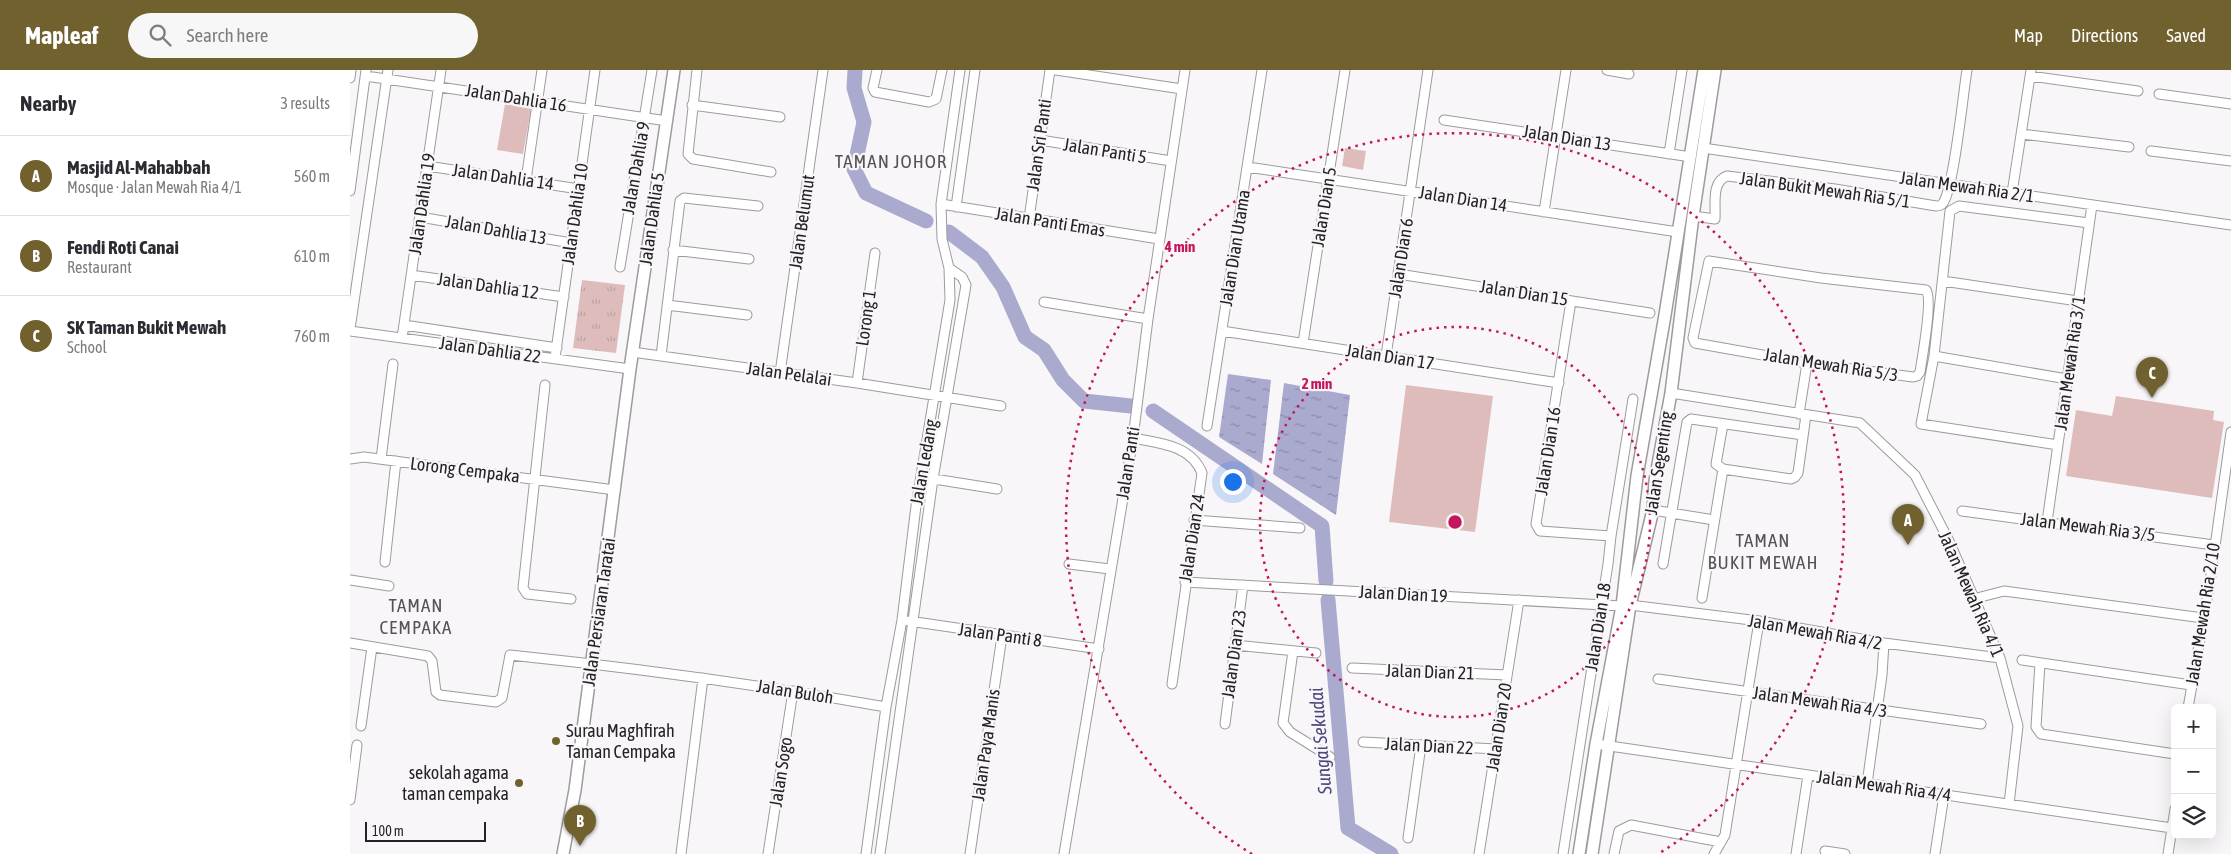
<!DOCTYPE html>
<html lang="en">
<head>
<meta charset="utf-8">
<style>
	:root { --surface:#fff; --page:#f7f7f7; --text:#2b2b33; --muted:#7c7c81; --line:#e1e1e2; --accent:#71612f }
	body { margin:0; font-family:"Asap Condensed",sans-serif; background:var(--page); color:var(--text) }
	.controls { position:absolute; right:15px; bottom:15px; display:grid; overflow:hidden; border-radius:8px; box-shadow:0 5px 20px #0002 }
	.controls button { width:45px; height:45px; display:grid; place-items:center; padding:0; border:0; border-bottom:1px solid var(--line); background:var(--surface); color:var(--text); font:25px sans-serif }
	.scale { position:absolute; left:15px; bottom:12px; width:121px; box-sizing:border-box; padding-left:5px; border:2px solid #242324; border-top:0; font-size:14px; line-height:18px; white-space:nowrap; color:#242324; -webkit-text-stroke:4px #f9f6f9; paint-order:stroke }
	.you { position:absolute; left:882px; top:411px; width:18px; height:18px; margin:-12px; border:4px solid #fff; border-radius:50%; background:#1a73e8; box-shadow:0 0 0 8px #1a73e833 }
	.badge { display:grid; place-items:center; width:32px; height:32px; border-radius:50%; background:var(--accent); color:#fff; font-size:16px; font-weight:700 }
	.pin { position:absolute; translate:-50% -41px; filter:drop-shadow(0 1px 2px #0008) }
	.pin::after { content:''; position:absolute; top:26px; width:18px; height:15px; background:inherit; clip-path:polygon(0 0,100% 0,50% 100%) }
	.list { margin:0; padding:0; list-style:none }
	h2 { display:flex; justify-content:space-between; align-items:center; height:65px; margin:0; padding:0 20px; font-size:21px }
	h2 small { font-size:16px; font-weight:400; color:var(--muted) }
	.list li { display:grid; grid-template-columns:32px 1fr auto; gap:15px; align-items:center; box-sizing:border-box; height:80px; padding:0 20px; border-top:1px solid var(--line) }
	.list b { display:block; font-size:19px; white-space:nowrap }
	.list p { margin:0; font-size:16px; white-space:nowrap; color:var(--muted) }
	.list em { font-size:16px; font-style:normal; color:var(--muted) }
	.icon { flex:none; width:28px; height:28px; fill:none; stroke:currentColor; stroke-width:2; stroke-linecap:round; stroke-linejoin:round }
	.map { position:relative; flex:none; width:1881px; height:784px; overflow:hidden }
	header { display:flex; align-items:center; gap:30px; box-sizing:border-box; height:70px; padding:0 25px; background:var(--accent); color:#fff }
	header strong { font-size:24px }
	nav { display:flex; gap:28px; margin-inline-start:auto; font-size:18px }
	.search { width:350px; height:45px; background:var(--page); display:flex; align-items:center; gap:12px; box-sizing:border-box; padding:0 18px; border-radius:28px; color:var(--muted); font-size:19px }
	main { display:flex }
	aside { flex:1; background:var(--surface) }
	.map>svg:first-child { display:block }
	.grass { fill:url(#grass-tufts) }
	.park { fill:#debcbb }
	.water { fill:url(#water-ripples) }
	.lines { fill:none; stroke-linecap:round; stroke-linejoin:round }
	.river { stroke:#aaaacf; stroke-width:15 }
	.minor-casing { stroke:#9d9b9d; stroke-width:11 }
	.tertiary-casing { stroke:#9d9b9d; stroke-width:14 }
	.minor { stroke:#fff; stroke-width:9 }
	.tertiary { stroke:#fff; stroke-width:11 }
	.ring { fill:none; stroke:#c2185b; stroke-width:2.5; stroke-dasharray:2.5 5 }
	.poi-dot { fill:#71612f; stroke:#f9f6f9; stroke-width:2 }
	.labels { text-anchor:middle; stroke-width:4.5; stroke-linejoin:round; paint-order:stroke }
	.street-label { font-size:18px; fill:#242324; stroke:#f9f6f9 }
	.poi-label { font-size:18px; fill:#242324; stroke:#f9f6f9; text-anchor:start }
	.neighbourhood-label { font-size:19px; letter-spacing:1px; fill:#555355; stroke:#f9f6f9 }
	.water-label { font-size:19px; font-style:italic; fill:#4b477a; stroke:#f9f6f9 }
	.centre { fill:#c2185b; stroke:#f9f6f9; stroke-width:2.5 }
	.ring-label { font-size:15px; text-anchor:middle; font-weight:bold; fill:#c2185b; stroke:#f9f6f9; stroke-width:4.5; stroke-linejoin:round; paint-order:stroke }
</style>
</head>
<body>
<header>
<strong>Mapleaf</strong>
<div class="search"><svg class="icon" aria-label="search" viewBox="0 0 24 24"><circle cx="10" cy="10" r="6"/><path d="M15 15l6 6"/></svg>Search here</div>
<nav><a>Map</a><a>Directions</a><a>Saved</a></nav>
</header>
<main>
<aside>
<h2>Nearby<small>3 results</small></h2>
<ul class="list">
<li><span class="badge">A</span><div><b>Masjid Al-Mahabbah</b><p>Mosque · Jalan Mewah Ria 4/1</p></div><em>560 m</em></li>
<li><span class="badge">B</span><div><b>Fendi Roti Canai</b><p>Restaurant</p></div><em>610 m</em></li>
<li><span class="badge">C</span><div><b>SK Taman Bukit Mewah</b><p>School</p></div><em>760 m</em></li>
</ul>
</aside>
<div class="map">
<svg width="1881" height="784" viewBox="0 0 1881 784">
	<defs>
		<pattern id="grass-tufts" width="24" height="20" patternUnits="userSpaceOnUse" patternTransform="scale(1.25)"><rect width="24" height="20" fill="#debcbb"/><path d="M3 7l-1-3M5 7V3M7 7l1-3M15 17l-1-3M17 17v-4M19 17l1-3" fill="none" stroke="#bea1a1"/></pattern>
		<pattern id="water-ripples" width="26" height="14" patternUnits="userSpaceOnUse" patternTransform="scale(1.25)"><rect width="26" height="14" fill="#aaaacf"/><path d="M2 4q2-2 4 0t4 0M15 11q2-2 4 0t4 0" fill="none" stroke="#8a8aa8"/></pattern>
	</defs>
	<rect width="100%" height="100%" fill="#f9f6f9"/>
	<path class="grass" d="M232,210L275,215L266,283L223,278Z"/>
	<path class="park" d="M155,34L181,39L173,84L147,80Z
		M995,78L1016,81L1013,100L992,96Z
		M1056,315L1143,326L1125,462L1039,452Z
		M1766,326L1864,341L1863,350L1874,352L1862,428L1716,406L1726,340L1762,346Z"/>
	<path class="water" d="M878,304L921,310L912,394L869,367Z
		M934,313L1000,325L986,445L923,404Z"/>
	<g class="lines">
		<path class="river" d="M505,0L504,18L514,52L504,99L516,123L576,151
			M599,162L632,187L653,217L675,267L694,280L713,310L734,331L781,336
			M803,341L972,456L976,511
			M978,530L998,758L1041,784"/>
		<g class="minor-casing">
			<path id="minor" d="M347,0L338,84L343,89L421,102
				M527,0L523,18L525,22L579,32L586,29L592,0
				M706,0L832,19
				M1257,0L1279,4
				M16,6L317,51
				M1680,6L1788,21
				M0,8L1,0
				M1809,24L1881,34
				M342,35L430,47
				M1094,50L1341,87
				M1671,64L1779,77
				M690,70L821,91
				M1353,78L1881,155
				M1801,81L1881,91
				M1319,84L1332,0
				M77,96L229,119
				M898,97L1328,162
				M176,110L192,0
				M0,121L16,0
				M1662,123L1681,0
				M591,134L809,169
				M606,137L625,0
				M1194,142L1216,0
				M1343,146L1365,149C1366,134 1361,112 1377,106L1485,119L1586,136C1589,136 1591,136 1593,133C1604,118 1613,24 1617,0
				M70,147L221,173
				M679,149L700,0
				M323,180L399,189
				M1359,191L1471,208L1576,220C1583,229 1572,289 1570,302L1567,306L1563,307L1457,293L1345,273L1343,268Z
				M270,197L302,0
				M1048,204L1300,243
				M61,205L214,227
				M1593,211L1728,231
				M1221,231L1186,454L1190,461L1261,466
				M694,232L798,249
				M317,235L397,245
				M54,255L207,278
				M0,259L38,0
				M0,261L280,299
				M872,261L1209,313
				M52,268L91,0
				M953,273L995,0
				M282,282L507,313L651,336
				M311,286L330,131L334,128L408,136
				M1036,286L1078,0
				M1584,286L1717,309
				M205,288L245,0
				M430,303L473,0
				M507,313L525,183
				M195,315L173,518L177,524L221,529
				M1321,323L1510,353L1565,405L1599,471L1650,588L1668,656L1659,734
				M1449,344L1457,293
				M857,356L912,0
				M783,368C809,373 841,375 852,403L822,614
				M1708,375L1571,354L1584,286L1600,141L1609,136L1739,153
				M0,389L14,387L265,420
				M31,389L43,294
				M1373,399L1366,394L1373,354
				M578,408L647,419
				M1303,440L1364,450
				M1612,441L1864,475
				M844,450L950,458
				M1697,452L1742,135
				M35,492L46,391
				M719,494L760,499
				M1313,494L1337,352L1341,349L1453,365
				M0,510L39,516
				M835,512L1272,536
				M1352,528L1373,399L1441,409L1445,407L1448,403L1456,345
				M1623,529L1654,521L1853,548
				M1280,535L1409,551L1534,573L1650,588
				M559,551L749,579
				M0,573L78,586L82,591L86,622L90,625L146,632L152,628L160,585C286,598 411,615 536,637
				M885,575L966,583
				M943,581L933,653L940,662L980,687
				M1672,590L1841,615
				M1690,593L1686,657L1691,664L1825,684
				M1002,598L1157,605
				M1308,609L1631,654
				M1838,638L1860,512L1881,362
				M875,654L893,515
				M11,656L22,577
				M1013,672L1146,679
				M1246,674L1822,758
				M1517,714L1532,605L1534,573
				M0,730L7,675
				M1058,768L1071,675
				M1475,781L1495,784
				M331,784L353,608
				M418,784L443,621
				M516,784L536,637L552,550L566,436L600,230L599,198L592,169L591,134L610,0
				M530,784L583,409L616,215L612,207L599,198
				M620,784L652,566
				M714,784L783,368L798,249L835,0
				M1129,784L1169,530
				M1213,784L1258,494L1261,466L1283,329
				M1264,784L1269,761L1281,755L1371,772
				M1364,784L1375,765L1409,551
				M1446,784L1458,705
				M1585,784L1594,725
				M1818,784L1825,739"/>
		</g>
		<g class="tertiary-casing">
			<path id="tertiary" d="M213,784L225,720L280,299L324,0
				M1229,784L1246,674L1272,536L1287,406L1315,245L1354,0
				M1242,784L1280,535L1303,440L1305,411L1321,323L1343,146L1365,0"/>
		</g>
		<use href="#minor" class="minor"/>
		<use href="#tertiary" class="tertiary"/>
	</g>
	<g class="ring">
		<circle cx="1105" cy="452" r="195"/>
		<path d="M902 784A389 389 0 1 1 1308 784"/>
	</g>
	<g class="poi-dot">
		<circle cx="206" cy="671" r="5"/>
		<circle cx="169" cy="713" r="5"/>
	</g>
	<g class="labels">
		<g class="street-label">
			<text transform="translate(166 28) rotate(9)" y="6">Jalan Dahlia 16</text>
			<text transform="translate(1217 68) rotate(9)" y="6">Jalan Dian 13</text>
			<text transform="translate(689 75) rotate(-82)" y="6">Jalan Sri Panti</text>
			<text transform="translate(755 81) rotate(9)" y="6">Jalan Panti 5</text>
			<text transform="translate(286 98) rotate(-80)" y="6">Jalan Dahlia 9</text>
			<text transform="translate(153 107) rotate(8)" y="6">Jalan Dahlia 14</text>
			<text transform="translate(1617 117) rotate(8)" y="6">Jalan Mewah Ria 2/1</text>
			<text transform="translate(1475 120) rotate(8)" y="6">Jalan Bukit Mewah Ria 5/1</text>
			<text transform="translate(1113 129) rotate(9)" y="6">Jalan Dian 14</text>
			<text transform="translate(72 134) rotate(-82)" y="6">Jalan Dahlia 19</text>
			<text transform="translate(974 137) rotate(-81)" y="6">Jalan Dian 5</text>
			<text transform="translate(225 144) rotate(-82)" y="6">Jalan Dahlia 10</text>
			<text transform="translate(302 149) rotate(-82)" y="6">Jalan Dahlia 5</text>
			<text transform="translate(452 152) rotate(-82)" y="6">Jalan Belumut</text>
			<text transform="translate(700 152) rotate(9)" y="6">Jalan Panti Emas</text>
			<text transform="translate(146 160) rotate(10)" y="6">Jalan Dahlia 13</text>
			<text transform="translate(885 178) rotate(-81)" y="6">Jalan Dian Utama</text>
			<text transform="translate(1051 188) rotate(-81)" y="6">Jalan Dian 6</text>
			<text transform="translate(138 216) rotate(8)" y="6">Jalan Dahlia 12</text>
			<text transform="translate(1174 223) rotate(9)" y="6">Jalan Dian 15</text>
			<text transform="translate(516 248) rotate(-82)" y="6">Lorong 1</text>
			<text transform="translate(140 280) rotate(8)" y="6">Jalan Dahlia 22</text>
			<text transform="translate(1040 287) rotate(9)" y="6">Jalan Dian 17</text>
			<text transform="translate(1720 293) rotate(-82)" y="6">Jalan Mewah Ria 3/1</text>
			<text transform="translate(1481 295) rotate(9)" y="6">Jalan Mewah Ria 5/3</text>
			<text transform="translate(439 304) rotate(8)" y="6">Jalan Pelalai</text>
			<text transform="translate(1198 381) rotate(-81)" y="6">Jalan Dian 16</text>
			<text transform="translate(574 392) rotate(-80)" y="6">Jalan Ledang</text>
			<text transform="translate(778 393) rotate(-81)" y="6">Jalan Panti</text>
			<text transform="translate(1309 393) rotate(-81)" y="6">Jalan Segenting</text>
			<text transform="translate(115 400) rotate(7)" y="6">Lorong Cempaka</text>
			<text transform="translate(1738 457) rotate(7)" y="6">Jalan Mewah Ria 3/5</text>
			<text transform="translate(842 468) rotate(-81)" y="6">Jalan Dian 24</text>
			<text transform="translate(1053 524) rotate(3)" y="6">Jalan Dian 19</text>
			<text transform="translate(1621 524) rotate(66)" y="6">Jalan Mewah Ria 4/1</text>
			<text transform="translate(249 542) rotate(-82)" y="6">Jalan Persiaran Taratai</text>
			<text transform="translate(1853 544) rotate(-81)" y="6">Jalan Mewah Ria 2/10</text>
			<text transform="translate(1248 557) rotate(-81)" y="6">Jalan Dian 18</text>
			<text transform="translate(1465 562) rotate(10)" y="6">Jalan Mewah Ria 4/2</text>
			<text transform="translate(650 565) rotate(8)" y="6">Jalan Panti 8</text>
			<text transform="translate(884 584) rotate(-82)" y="6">Jalan Dian 23</text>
			<text transform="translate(1080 602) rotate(2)" y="6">Jalan Dian 21</text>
			<text transform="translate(445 622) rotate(9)" y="6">Jalan Buloh</text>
			<text transform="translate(1470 632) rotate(8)" y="6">Jalan Mewah Ria 4/3</text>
			<text transform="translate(1149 657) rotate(-81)" y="6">Jalan Dian 20</text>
			<text transform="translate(636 675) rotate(-82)" y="6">Jalan Paya Manis</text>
			<text transform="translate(1079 676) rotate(3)" y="6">Jalan Dian 22</text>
			<text transform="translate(431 702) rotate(-81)" y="6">Jalan Sogo</text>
			<text transform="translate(1534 716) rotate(8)" y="6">Jalan Mewah Ria 4/4</text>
		</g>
		<g class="poi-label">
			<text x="216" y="667">Surau Maghfirah<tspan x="216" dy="21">Taman Cempaka</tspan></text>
			<text x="159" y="709" text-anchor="end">sekolah agama<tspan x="159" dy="21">taman cempaka</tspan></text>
		</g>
		<g class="neighbourhood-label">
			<text x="541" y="98">TAMAN JOHOR</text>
			<text x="1413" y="477">TAMAN<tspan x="1413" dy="22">BUKIT MEWAH</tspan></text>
			<text x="66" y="542">TAMAN<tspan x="66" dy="22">CEMPAKA</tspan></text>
		</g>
		<g class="water-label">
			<text transform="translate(970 671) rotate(-95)" y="7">Sungai Sekudai</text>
		</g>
	</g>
	<circle cx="1105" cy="452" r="8" class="centre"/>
	<g class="ring-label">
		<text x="830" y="182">4 min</text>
		<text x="967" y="319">2 min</text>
	</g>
</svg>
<div class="controls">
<button>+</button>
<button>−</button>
<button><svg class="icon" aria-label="layers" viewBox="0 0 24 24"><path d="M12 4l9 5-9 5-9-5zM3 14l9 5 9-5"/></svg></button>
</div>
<div class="scale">100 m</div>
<div class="you"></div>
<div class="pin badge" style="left:1558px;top:475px">A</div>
<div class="pin badge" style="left:230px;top:776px">B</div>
<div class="pin badge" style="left:1802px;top:328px">C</div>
</div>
</main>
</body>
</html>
